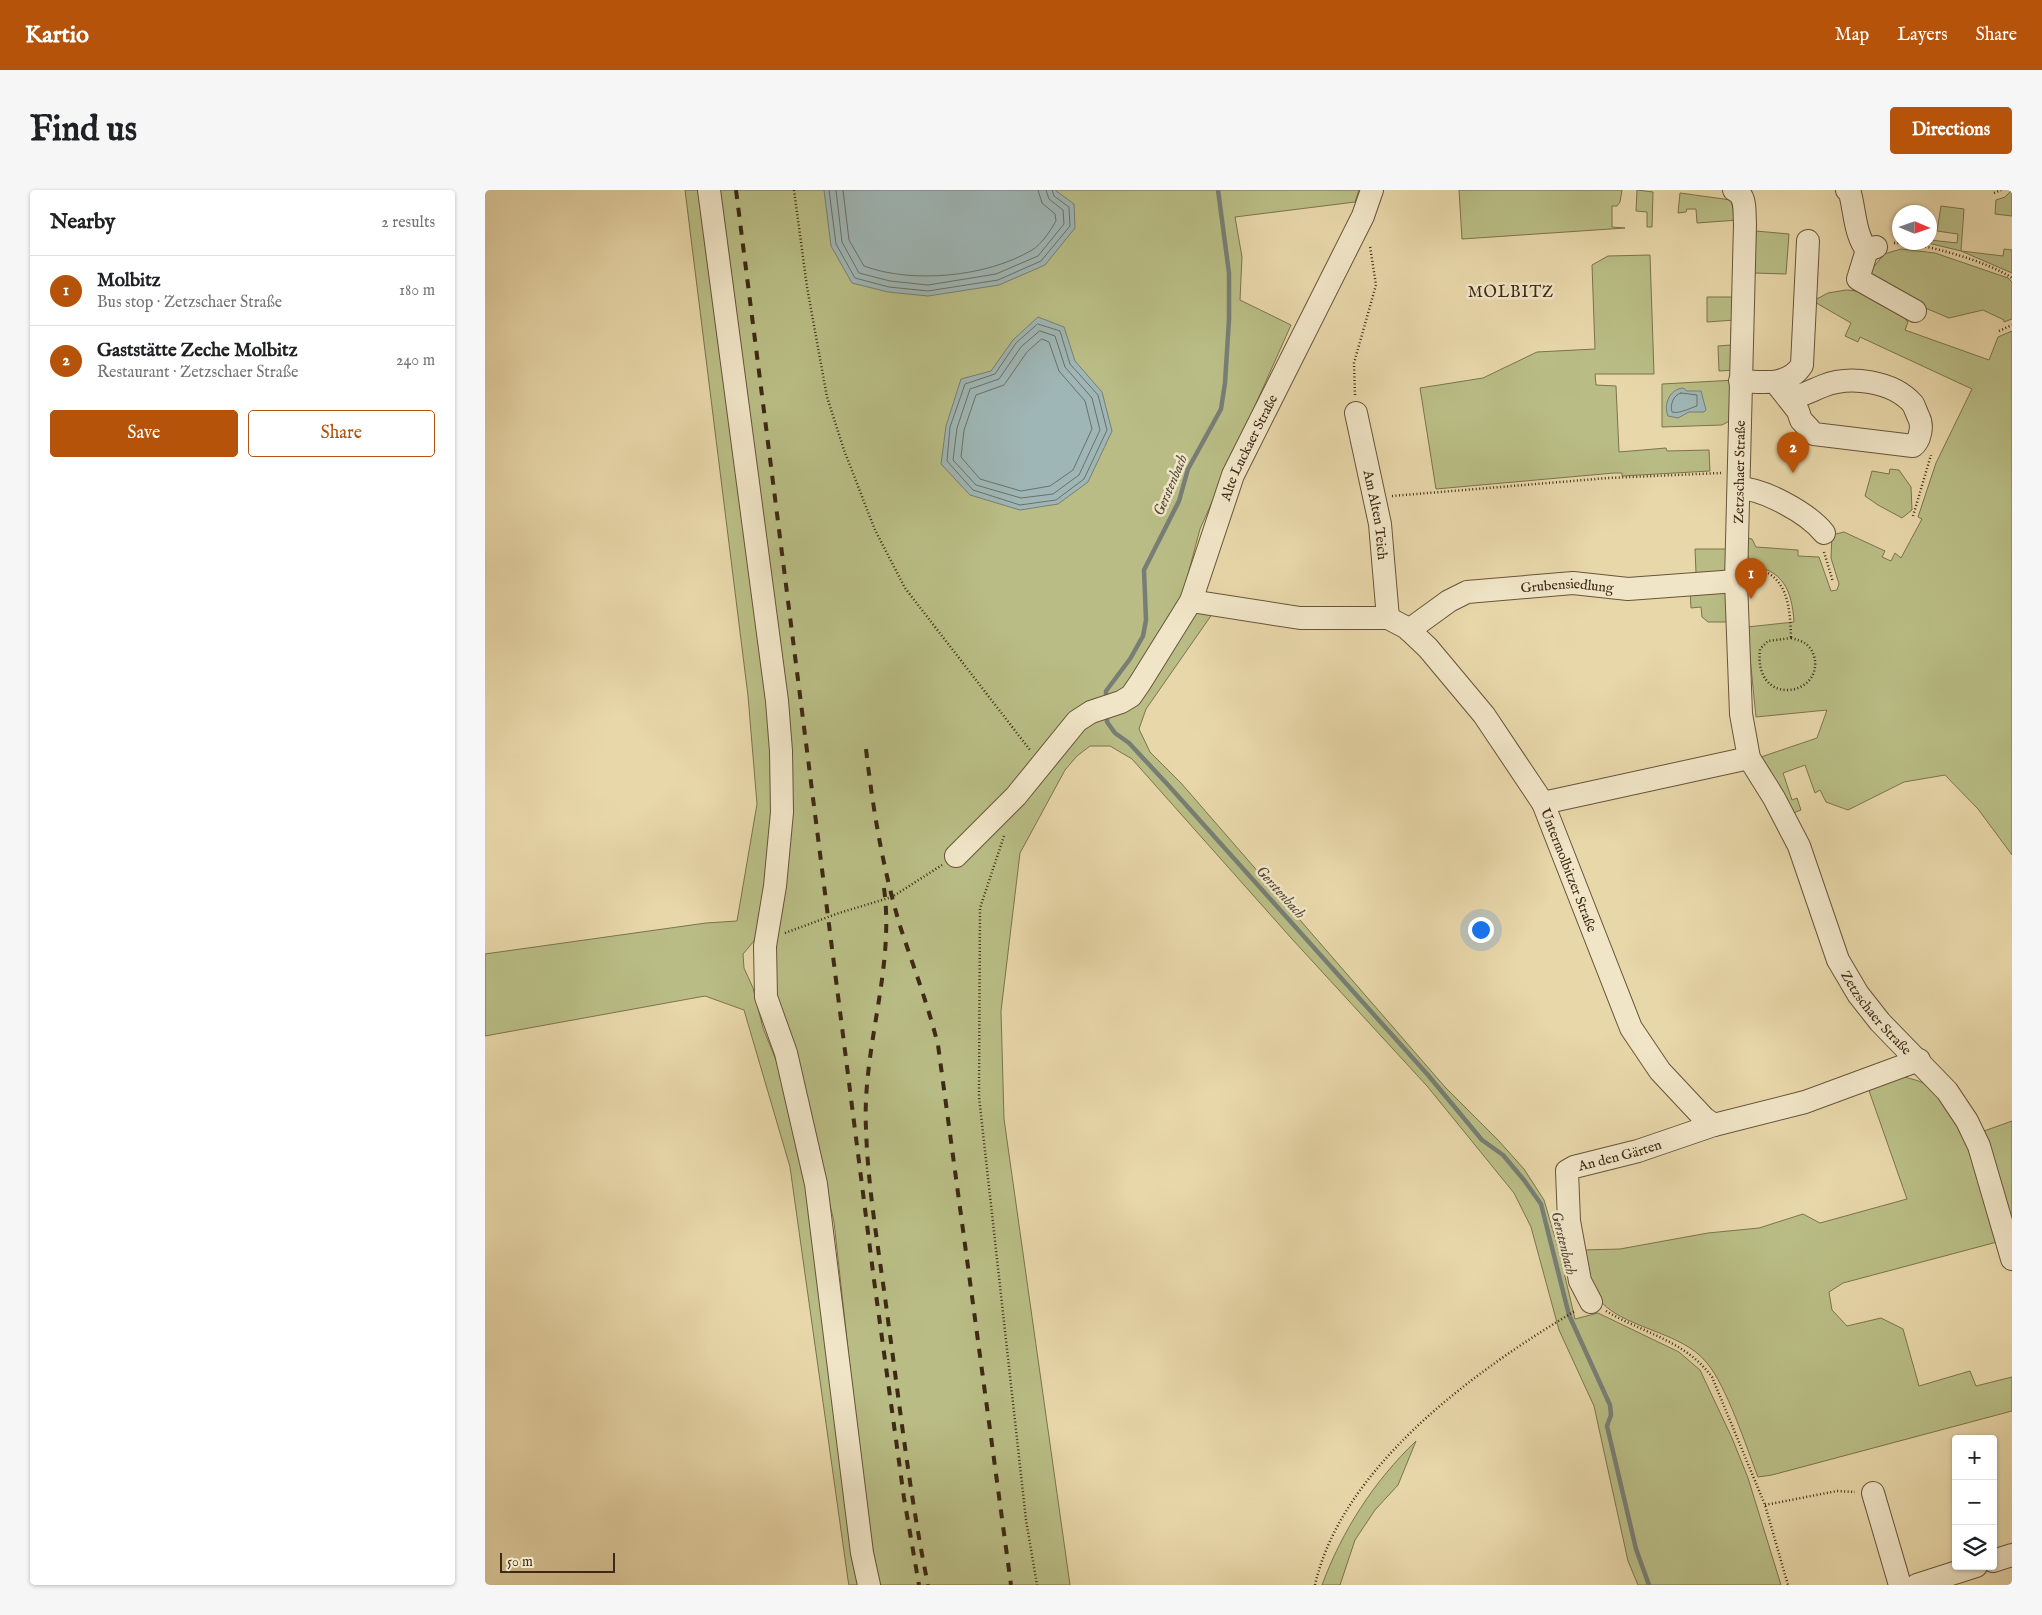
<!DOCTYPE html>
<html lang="en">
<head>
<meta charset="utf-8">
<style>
	:root { --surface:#fff; --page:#f6f6f6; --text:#202124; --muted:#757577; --line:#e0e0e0; --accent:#b45309 }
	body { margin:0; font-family:"IM FELL English",serif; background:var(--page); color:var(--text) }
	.controls { position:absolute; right:15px; bottom:15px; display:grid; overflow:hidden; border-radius:5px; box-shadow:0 1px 4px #0004 }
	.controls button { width:45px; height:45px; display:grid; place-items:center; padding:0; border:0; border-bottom:1px solid var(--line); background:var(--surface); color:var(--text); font:25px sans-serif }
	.compass { position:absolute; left:1407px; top:15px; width:45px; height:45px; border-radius:50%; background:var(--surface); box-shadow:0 1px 4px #0004; rotate:92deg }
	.scale { position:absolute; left:15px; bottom:12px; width:115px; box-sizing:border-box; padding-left:5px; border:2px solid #3e2915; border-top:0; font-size:14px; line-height:18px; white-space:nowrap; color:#3e2915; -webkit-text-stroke:4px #f0e5c7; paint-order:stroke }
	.you { position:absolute; left:995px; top:739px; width:18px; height:18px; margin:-12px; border:4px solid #fff; border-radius:50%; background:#1a73e8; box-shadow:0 0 0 8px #1a73e833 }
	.badge { display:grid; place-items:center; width:32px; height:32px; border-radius:50%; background:var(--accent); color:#fff; font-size:16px; font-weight:700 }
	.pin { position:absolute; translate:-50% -41px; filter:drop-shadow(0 1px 2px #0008) }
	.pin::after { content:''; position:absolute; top:26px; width:18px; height:15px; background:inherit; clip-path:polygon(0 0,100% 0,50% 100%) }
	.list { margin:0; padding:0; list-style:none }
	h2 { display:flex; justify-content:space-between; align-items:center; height:65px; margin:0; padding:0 20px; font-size:21px }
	h2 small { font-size:16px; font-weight:400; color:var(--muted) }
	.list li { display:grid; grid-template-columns:32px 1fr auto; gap:15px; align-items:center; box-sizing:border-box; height:70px; padding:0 20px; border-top:1px solid var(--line) }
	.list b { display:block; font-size:19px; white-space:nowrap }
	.list p { margin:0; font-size:16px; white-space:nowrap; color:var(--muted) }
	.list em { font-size:16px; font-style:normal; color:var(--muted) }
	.actions { display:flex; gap:10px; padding:15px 20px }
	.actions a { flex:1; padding:11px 0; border:1px solid var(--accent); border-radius:5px; text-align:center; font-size:18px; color:var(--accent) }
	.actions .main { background:var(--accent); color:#fff }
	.icon { flex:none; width:28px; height:28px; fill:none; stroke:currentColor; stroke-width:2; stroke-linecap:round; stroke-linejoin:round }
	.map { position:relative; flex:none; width:1527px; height:1395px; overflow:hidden; border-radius:5px }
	header { display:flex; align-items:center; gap:30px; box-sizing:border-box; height:70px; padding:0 25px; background:var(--accent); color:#fff }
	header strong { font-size:24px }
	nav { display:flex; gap:28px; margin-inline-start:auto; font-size:18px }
	.intro { display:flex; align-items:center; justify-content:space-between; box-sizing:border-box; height:120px; padding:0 30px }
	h1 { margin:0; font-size:35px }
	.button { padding:12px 22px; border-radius:5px; background:var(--accent); color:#fff; font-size:18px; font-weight:700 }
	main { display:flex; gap:30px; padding:0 30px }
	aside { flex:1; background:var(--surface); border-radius:5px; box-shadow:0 1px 4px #0004 }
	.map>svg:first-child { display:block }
	.green { fill:#b9bd85; stroke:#7c734d }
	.water { fill:#9eb6b5; stroke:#787e75 }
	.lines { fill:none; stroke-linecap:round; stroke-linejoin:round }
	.shore { stroke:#6e7065; stroke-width:1 }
	.stream { stroke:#787e75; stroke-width:4.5 }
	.minor-casing { stroke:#68543a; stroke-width:24 }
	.path { stroke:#3e2915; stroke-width:2.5; stroke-dasharray:1 2.5; stroke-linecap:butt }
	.minor { stroke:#f0e5c7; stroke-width:22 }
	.rail { stroke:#3e2915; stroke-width:4; stroke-dasharray:9 9; stroke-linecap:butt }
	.labels { text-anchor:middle; stroke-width:5; stroke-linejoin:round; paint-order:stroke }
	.street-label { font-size:14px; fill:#3e2915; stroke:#f0e5c7 }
	.water-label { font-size:15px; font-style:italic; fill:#564c3d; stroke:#f0e5c7 }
	.quarter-label { font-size:16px; letter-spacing:1px; fill:#3e2915; stroke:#f0e5c7 }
</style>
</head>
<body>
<header>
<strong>Kartio</strong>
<nav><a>Map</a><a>Layers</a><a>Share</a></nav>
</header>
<div class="intro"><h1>Find us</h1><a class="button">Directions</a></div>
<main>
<aside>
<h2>Nearby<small>2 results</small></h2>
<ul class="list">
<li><span class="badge">1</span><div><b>Molbitz</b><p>Bus stop · Zetzschaer Straße</p></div><em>180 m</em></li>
<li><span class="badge">2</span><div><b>Gaststätte Zeche Molbitz</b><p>Restaurant · Zetzschaer Straße</p></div><em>240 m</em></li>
</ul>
<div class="actions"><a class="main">Save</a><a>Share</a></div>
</aside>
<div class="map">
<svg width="1527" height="1395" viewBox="0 0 1527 1395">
	<rect width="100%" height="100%" fill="#e8d7a9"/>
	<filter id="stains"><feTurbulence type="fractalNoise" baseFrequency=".004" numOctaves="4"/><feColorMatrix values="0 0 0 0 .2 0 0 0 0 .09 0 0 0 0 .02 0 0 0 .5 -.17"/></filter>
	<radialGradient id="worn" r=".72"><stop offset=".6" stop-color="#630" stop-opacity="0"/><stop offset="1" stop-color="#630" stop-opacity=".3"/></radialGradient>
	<path class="green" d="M200,0H217L286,524L289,644L273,738L269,751L258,764L259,778L268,798L278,838L295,880L317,955L377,1395H364L363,1390L305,977L259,820L220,806L0,846V764L221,733L252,731L272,614L263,506Z
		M232,0H874L870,12L750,27L757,67L755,110L806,135L715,339L697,407L730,420L661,519L654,539L665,562L696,593L960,897L1013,950L1039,979L1059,1010L1074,1061L1090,1129L1113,1123L1194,1162L1215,1180L1247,1248L1263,1288L1296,1395H1153L1143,1371L1109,1216L1074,1140L1046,1037L1029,1003L942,896L807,749L647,569L625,556H605L592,566L580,580L535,663L516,821L519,929L585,1395H394L380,1313L349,1032L332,958L287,816L284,772L306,605Z
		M974,0H1137L1135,12L1132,16H1127V37L1140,38L977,49Z
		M1152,0L1168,2L1167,37H1162V22L1151,21Z
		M1527,0V26L1510,24L1511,10L1520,7Z
		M1195,3L1246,10L1253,30L1212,33L1211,19H1202L1201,22L1193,23Z
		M1456,16L1479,19L1476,61L1518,66L1519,59L1527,60V83L1476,61L1443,53L1445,50L1472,53L1473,44L1452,41Z
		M1271,41L1304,44L1301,84L1269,83Z
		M1416,59L1450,63L1523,88L1527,92V129L1519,132V130L1498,120L1464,128L1431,114L1384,83L1399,64Z
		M1165,65L1169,184H1110L1111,195L1131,196L1134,262L1181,258L1182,261L1224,260L1225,281L1137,286V283H1129L951,299L935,198L998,188L1052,162L1110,159L1107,75L1123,66Z
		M1361,100C1386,101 1408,114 1423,132L1420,140L1504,170L1513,147L1527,141V665L1493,619L1460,585L1419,592L1363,620L1341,612L1335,600L1330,603L1320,575L1298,583L1307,610L1312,608L1316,620L1306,624L1276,567L1332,548L1342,520L1271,527L1262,437L1309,432C1307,400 1298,379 1263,375L1262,348L1267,349L1271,357L1313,360V366L1334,367L1346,401L1352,400L1354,394L1346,368L1347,345L1359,342L1400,361L1397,367L1406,371L1410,363L1416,368L1437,329L1433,327L1451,273L1487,199L1375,147L1373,152L1360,146L1366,133L1328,111L1343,103Z
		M1222,107H1251L1250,130L1222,132Z
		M1246,138L1250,139L1251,180L1234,181L1233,156L1246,155Z
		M1251,190L1250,228L1237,235L1177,237V194Z
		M1405,279L1414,280L1426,297L1427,320L1417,328L1393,315L1380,306L1387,281L1404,284Z
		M1210,359H1245L1243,381L1211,383Z
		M1238,398L1244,404V432H1223L1217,427L1216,417L1206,418L1205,400Z
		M1420,887C1425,889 1433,890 1438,893C1481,915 1499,1008 1512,1052L1358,1093L1344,1102L1347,1120L1362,1136L1396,1128L1418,1139L1434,1196L1485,1181L1491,1196L1527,1187V1221L1287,1285L1273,1287C1261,1256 1242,1197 1222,1173C1196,1140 1135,1139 1112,1107C1103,1094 1101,1076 1098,1060L1135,1059L1223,1043L1274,1038L1318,1024L1335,1033L1422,1009L1382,895Z
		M1527,931V1038L1499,941Z
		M931,1251L913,1295L890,1320L870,1350L855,1395H837C857,1341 889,1291 931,1251Z"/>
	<path class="water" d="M339,0H570L589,14L590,38L560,75L514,95L443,106L403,102L367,93L346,56Z
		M553,127L579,137L590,171L617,202L627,241L603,292L573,314L535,320L485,305L456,274L461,236L476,189L506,181L528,150Z
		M1198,198L1202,201H1216L1221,220L1219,222H1204L1193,228L1183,226C1178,214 1185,199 1198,198Z"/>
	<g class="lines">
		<path class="shore" d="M344,0L351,54L370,88L404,97L443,101L513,90L556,71L585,36L584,17L569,6L567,0
			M351,0L357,52L374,83L405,91L443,95L511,84L553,66L579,34L578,20L564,9L561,0
			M358,0L364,50L379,76C427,94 502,87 547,60C556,55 566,40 571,31L570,24L557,13L553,0
			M553,134L575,141L585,174L613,205L622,240L599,289L571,310L535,315L488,300L462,271L465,237L480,194L510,184L531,153Z
			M555,141L570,146L580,177L607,208L615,240L594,285L568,304L536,308L491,295L468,270L472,238L485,199L514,189L536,157Z
			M557,149L564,152L574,181L600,211L607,239L588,280L565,296L536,301L495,289L476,267L479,240L491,205L519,195L542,162Z
			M1196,203L1212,205V216C1205,218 1195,224 1187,222C1185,215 1188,205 1196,203Z"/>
		<path class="stream" d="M621,510V501L645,469L658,446L661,430L659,380L694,311L703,279L736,219L740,193L744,129V83L733,0
			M622,525V532L630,543L644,553L684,596L943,885L997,950L1018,965L1039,990L1056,1014L1084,1125L1125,1215L1126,1225L1122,1236L1151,1359L1164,1395"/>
		<g class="minor-casing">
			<g id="minor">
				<path d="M224,0L292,511L296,561L297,622L290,696L280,756L281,807L301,863L331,994L377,1363L384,1395"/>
				<path id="s1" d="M1249,0C1262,5 1259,22 1260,34L1251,391L1256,524L1264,568L1289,608L1314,656L1353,770L1373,804L1395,832L1462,901L1482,931L1494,956L1527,1069"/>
				<path d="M1362,0L1365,3C1370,22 1370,45 1382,60L1391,57"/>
				<path d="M1382,60L1373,89L1430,121"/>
				<path d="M1255,191C1278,192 1303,197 1317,175L1323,51"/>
				<path d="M1291,193L1313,221L1316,230L1329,244L1428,256C1435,251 1438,236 1434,228C1432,224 1430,218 1428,214C1408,191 1365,185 1338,196C1325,201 1317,207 1302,207"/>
				<path id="s2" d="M871,223L895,334L903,428"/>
				<path d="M1254,298C1279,299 1323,323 1339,343"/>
				<path id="s3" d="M706,411L815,428H903L922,438L943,458L999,525L1058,613L1146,838L1175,881L1219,928L1229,935L1320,912L1434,870"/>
				<path id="s4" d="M924,440L964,411L982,402L1088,393L1143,399L1251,391"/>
				<path d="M1058,613L1264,568"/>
				<path id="s5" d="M471,666L531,606L592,531L606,522L636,512L646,506L655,493L706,411L748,285L878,26L887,0"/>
				<path id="s6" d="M1106,1112L1095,1091L1084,1031L1082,981L1089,977L1153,961L1229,935"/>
				<path d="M1388,1303L1415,1395"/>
				<path d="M1508,1371L1527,1365"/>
				<path d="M1432,1395L1491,1376"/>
			</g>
		</g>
		<path class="path" d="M309,0L322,97L342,207L359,260L390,340L420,398L545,560
			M1509,3L1516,0
			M1409,53C1437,52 1504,72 1527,88
			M1514,141L1527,135
			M870,205L869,173L891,95L885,56
			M907,306L1123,288L1236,283
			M1428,326L1446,265
			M1339,362L1348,392
			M1270,378C1304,386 1305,419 1306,448
			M1306,448C1318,451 1325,454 1329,466C1340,506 1268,519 1275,459L1283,451Z
			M519,646L495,718L494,907L541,1330L552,1395
			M300,743L354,723L407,707L457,675
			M1121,1121C1158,1143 1201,1151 1227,1187L1280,1315L1303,1395
			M1280,1315L1352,1301L1370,1302
			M830,1395C857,1276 991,1180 1090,1121"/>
		<use href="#minor" class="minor"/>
		<path class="rail" d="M251,0L389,1090L419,1308L434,1395
			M381,559C388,620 398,680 416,739C429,778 443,815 453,855L526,1395
			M399,698C410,780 377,857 381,939C383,1002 395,1067 403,1130C415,1218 425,1307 443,1395"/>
	</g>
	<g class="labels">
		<g class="street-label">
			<text dy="5" stroke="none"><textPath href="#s5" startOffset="518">Alte Luckaer Straße</textPath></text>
			<text transform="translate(1254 282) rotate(-89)" y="5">Zetzschaer Straße</text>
			<text dy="5" stroke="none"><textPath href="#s2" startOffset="104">Am Alten Teich</textPath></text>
			<text dy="5" stroke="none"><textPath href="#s4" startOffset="170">Grubensiedlung</textPath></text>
			<text dy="5" stroke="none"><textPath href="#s3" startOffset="514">Untermolbitzer Straße</textPath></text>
			<text dy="5" stroke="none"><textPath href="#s1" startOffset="860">Zetzschaer Straße</textPath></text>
			<text dy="5" stroke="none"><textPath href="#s6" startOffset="190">An den Gärten</textPath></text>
		</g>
		<g class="water-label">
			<text transform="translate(685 295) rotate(-67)" y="5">Gerstenbach</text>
			<text transform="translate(796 702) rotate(48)" y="5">Gerstenbach</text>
			<text transform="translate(1079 1053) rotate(76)" y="5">Gerstenbach</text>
		</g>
		<g class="quarter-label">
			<text x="1026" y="107">MOLBITZ</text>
		</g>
	</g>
	<rect width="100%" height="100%" filter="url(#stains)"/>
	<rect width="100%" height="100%" fill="url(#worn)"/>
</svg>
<div class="controls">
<button>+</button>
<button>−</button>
<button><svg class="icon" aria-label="layers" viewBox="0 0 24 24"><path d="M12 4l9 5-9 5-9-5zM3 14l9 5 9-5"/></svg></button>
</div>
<svg class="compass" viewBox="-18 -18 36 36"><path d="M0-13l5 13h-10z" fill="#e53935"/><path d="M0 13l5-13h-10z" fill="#757577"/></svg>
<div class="scale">50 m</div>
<div class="you"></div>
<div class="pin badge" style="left:1266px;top:409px">1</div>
<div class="pin badge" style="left:1308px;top:283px">2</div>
</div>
</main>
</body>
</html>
